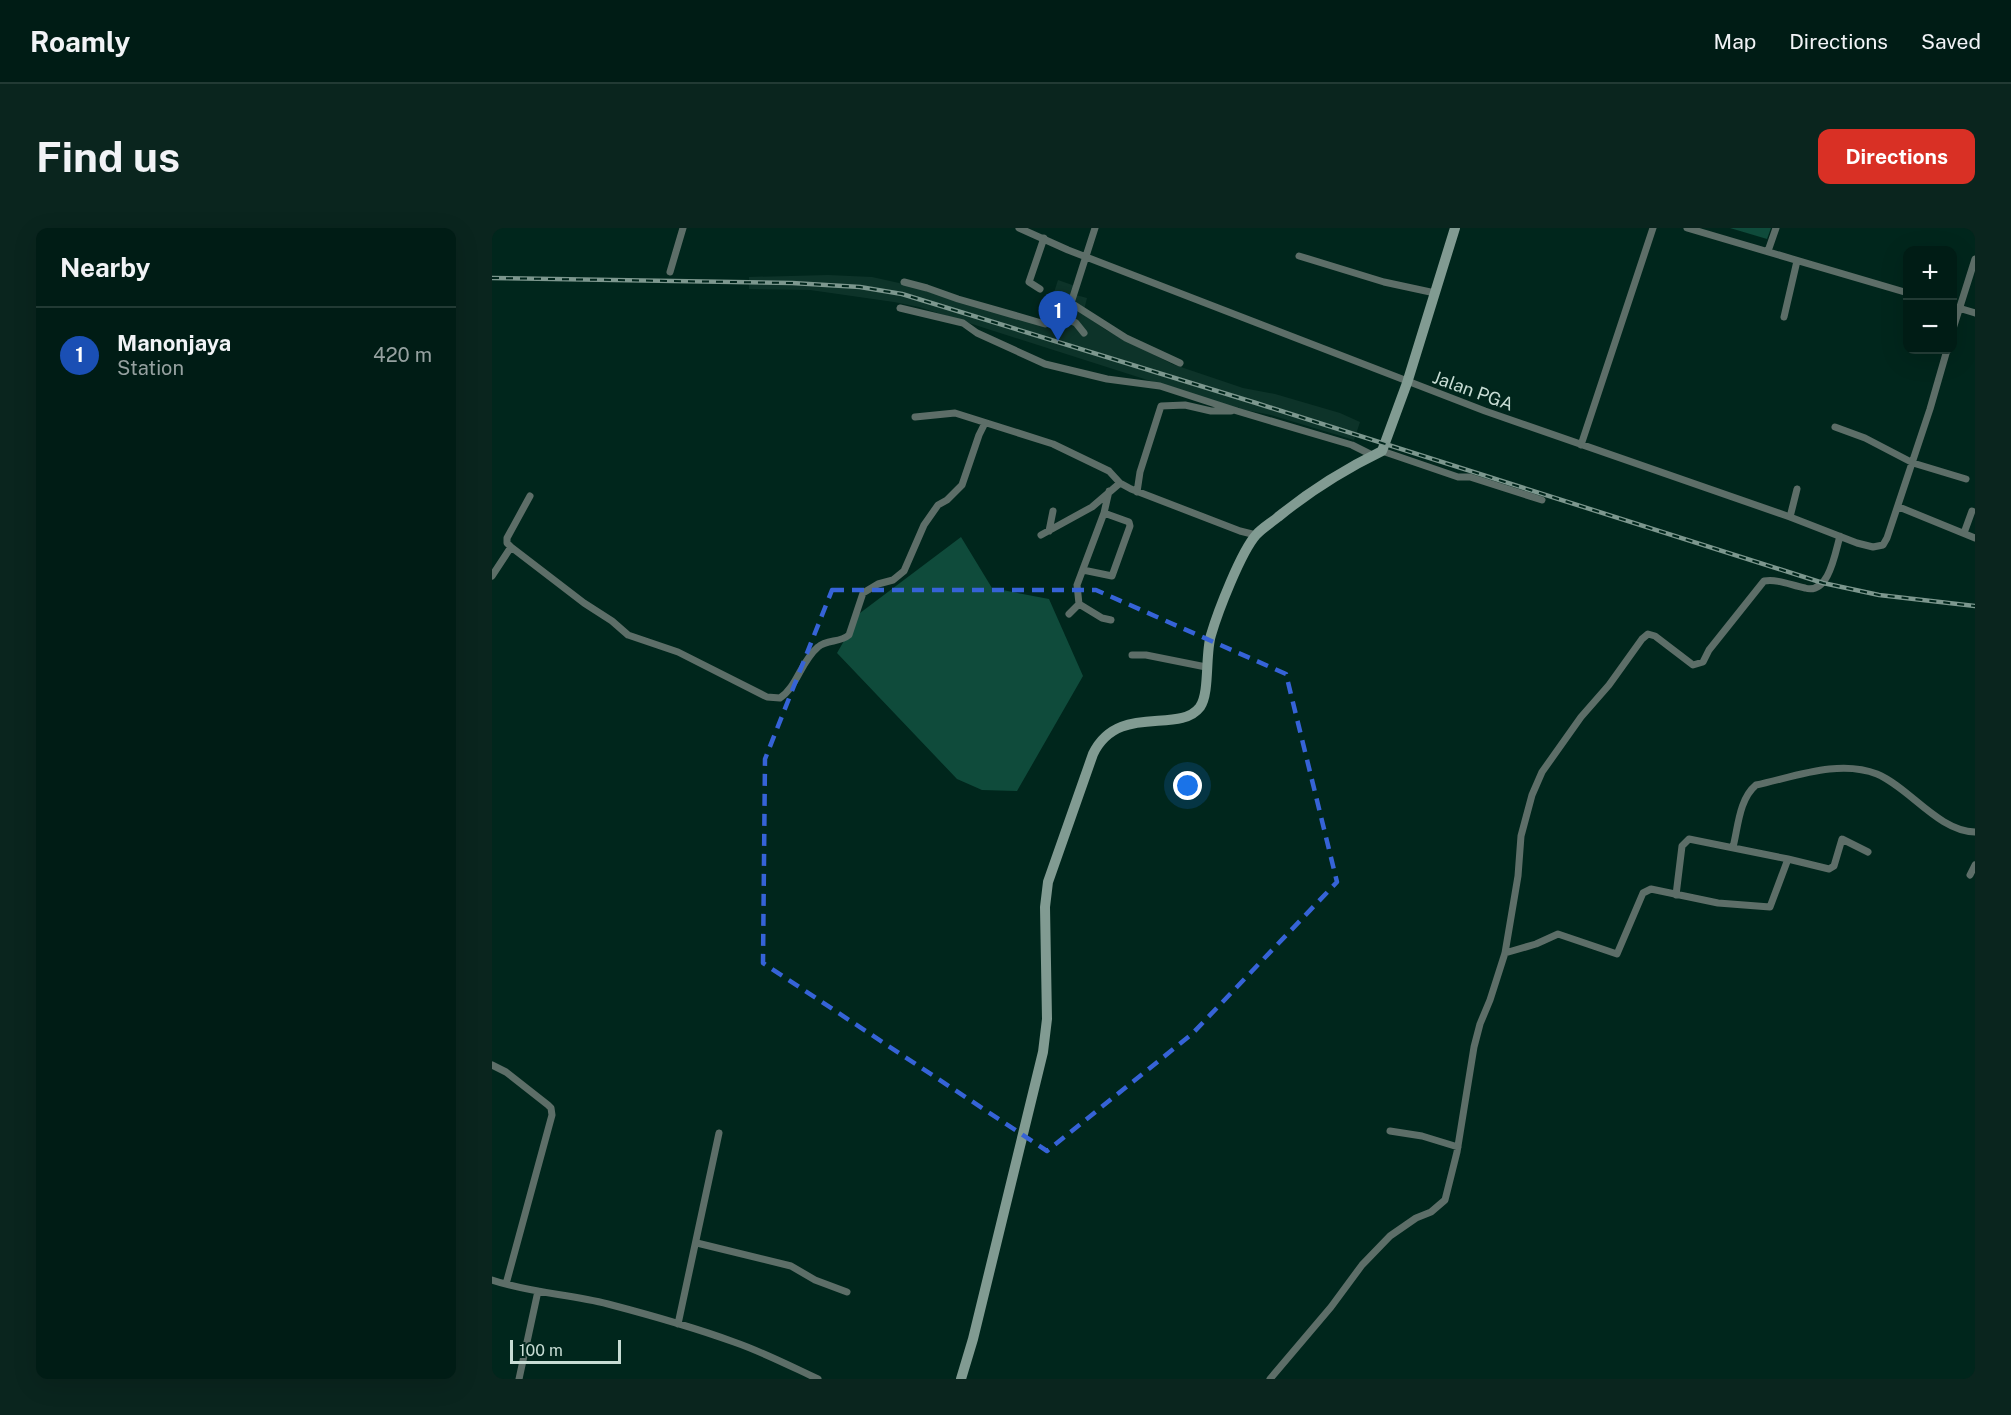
<!DOCTYPE html>
<html lang="en">
<head>
<meta charset="utf-8">
<style>
	:root { --surface:#001c15; --page:#0a251e; --text:#f1f3f6; --muted:#95a1a0; --line:#223a34; --accent:#d93025 }
	body { margin:0; font-family:"Public Sans",sans-serif; background:var(--page); color:var(--text) }
	.controls { position:absolute; right:18px; top:18px; display:grid; overflow:hidden; border-radius:12px; box-shadow:0 6px 24px #0002 }
	.controls button { width:54px; height:54px; display:grid; place-items:center; padding:0; border:0; border-bottom:2px solid var(--line); background:var(--surface); color:var(--text); font:30px sans-serif }
	.scale { position:absolute; left:18px; bottom:15px; width:111px; box-sizing:border-box; padding-left:6px; border:3px solid #c7dcd4; border-top:0; font-size:16px; line-height:21px; white-space:nowrap; color:#c7dcd4; -webkit-text-stroke:4px #00261c; paint-order:stroke }
	.you { position:absolute; left:696px; top:558px; width:21px; height:21px; margin:-15px; border:4px solid #fff; border-radius:50%; background:#1a73e8; box-shadow:0 0 0 9px #1a73e833 }
	.badge { display:grid; place-items:center; width:39px; height:39px; border-radius:50%; background:var(--accent); color:#fff; font-size:20px; font-weight:700 }
	.pin { position:absolute; translate:-50% -50px; filter:drop-shadow(0 2px 3px #0008) }
	.pin::after { content:''; position:absolute; top:32px; width:21px; height:18px; background:inherit; clip-path:polygon(0 0,100% 0,50% 100%) }
	.list { margin:0; padding:0; list-style:none }
	h2 { display:flex; justify-content:space-between; align-items:center; height:78px; margin:0; padding:0 24px; font-size:26px }
	h2 small { font-size:20px; font-weight:400; color:var(--muted) }
	.list li { display:grid; grid-template-columns:39px 1fr auto; gap:18px; align-items:center; box-sizing:border-box; height:96px; padding:0 24px; border-top:2px solid var(--line) }
	.list b { display:block; font-size:22px; white-space:nowrap }
	.list p { margin:0; font-size:20px; white-space:nowrap; color:var(--muted) }
	.list em { font-size:20px; font-style:normal; color:var(--muted) }
	.map { position:relative; flex:none; width:1483px; height:1151px; overflow:hidden; border-radius:12px }
	header { display:flex; align-items:center; gap:36px; box-sizing:border-box; height:84px; padding:0 30px; background:var(--surface); border-bottom:2px solid var(--line) }
	header strong { font-size:28px }
	nav { display:flex; gap:33px; margin-inline-start:auto; font-size:21px }
	.intro { display:flex; align-items:center; justify-content:space-between; box-sizing:border-box; height:144px; padding:0 36px }
	h1 { margin:0; font-size:42px }
	.button { padding:15px 27px; border-radius:12px; background:var(--accent); color:#fff; font-size:21px; font-weight:700 }
	main { display:flex; gap:36px; padding:0 36px }
	aside { flex:1; background:var(--surface); border-radius:12px; box-shadow:0 6px 24px #0002 }
	.map>svg:first-child { display:block }
	.built { fill:#0d3329 }
	.green { fill:#0f4b3b }
	.lines { fill:none; stroke-linecap:round; stroke-linejoin:round }
	.street { stroke:#5d6e68; stroke-width:7 }
	.secondary { stroke:#819b92; stroke-width:10 }
	.rail-casing { stroke:#7c978e; stroke-width:4.5 }
	.rail { stroke:#00261c; stroke-width:2; stroke-dasharray:7; stroke-linecap:butt }
	.marked { fill:none; stroke:#3663d7; stroke-width:4.5; stroke-dasharray:12 8; stroke-linejoin:round }
	.labels { text-anchor:middle; stroke-width:4.5; stroke-linejoin:round; paint-order:stroke }
	.street-label { font-size:18px; fill:#c7dcd4; stroke:#00261c }
</style>
</head>
<body>
<header>
<strong>Roamly</strong>
<nav><a>Map</a><a>Directions</a><a>Saved</a></nav>
</header>
<div class="intro"><h1>Find us</h1><a class="button">Directions</a></div>
<main>
<aside>
<h2>Nearby<small></small></h2>
<ul class="list">
<li><span class="badge" style="background:#1a4fb4">1</span><div><b>Manonjaya</b><p>Station</p></div><em>420 m</em></li>
</ul>
</aside>
<div class="map">
<svg width="1483" height="1151" viewBox="0 0 1483 1151">
	<rect width="100%" height="100%" fill="#00261c"/>
	<path class="built" d="M336,47L380,49L407,55L551,98L566,52L586,59L584,67L595,70L591,86L614,102L680,136L751,160L783,166L848,185L868,194L862,212L779,187L743,180L427,79L402,74L318,62L257,61V49Z"/>
	<path class="green" d="M1238,0H1279L1275,11Z
		M469,309L500,360L557,371L591,448L525,563L490,562L465,551L345,425L368,385Z"/>
	<g class="lines">
		<path class="street" d="M527,0L576,22L993,183L1298,289L1365,315L1381,319L1391,317L1395,310L1438,181L1455,122
			M603,0L579,75L634,110L688,135
			M1195,0L1416,65
			M1276,23L1284,0
			M807,28L892,54L943,65
			M178,44L191,0
			M412,54L435,60L466,71L553,96L569,89L574,90L579,75
			M548,61L537,54L552,10
			M1460,78L1483,85
			M408,80L471,95L485,105L553,136L615,151L668,158L745,183L860,217L880,227
			M1292,89L1305,33
			M574,90L584,95L592,105
			M1460,104L1483,31
			M423,189L463,185L561,216L617,243L628,255L639,261L748,303L764,307
			M1343,199L1373,210L1421,235L1474,251
			M1089,217L1161,0
			M890,223L966,249H978L1050,272
			M645,264L648,244L669,178L693,177L719,183H739
			M1407,279L1483,310
			M1298,289L1305,261
			M557,303L561,283
			M1472,305L1480,283
			M549,307L600,279L628,255
			M19,319L15,315V310L38,268
			M591,342L620,348L638,298L637,294L612,285
			M0,348L19,319L92,375L120,393L136,407L186,424L275,469L288,470C305,459 309,433 326,419C335,411 348,415 357,407L371,365L386,356L401,352L412,343L432,297L446,277L455,272L470,257L487,207L493,195
			M587,376L610,390L619,392
			M577,386L587,376L585,357L612,285L617,263
			M640,427H654L714,439
			M1241,619C1246,600 1247,571 1264,557C1302,549 1347,531 1385,546C1418,560 1446,603 1483,604
			M1478,647L1483,637
			M1184,667L1190,618L1197,611L1296,631L1337,641L1342,638L1350,611L1376,624
			M1013,725L1044,716L1066,706L1125,726L1151,665L1159,661L1226,675L1278,679L1296,631
			M0,837L14,844L56,877L59,880L60,887L14,1056
			M898,903L930,908L966,919
			M205,1015L299,1038L323,1052L355,1064
			M0,1052C38,1065 77,1066 116,1076C158,1087 201,1099 242,1114C271,1124 298,1138 326,1151
			M186,1096L227,905
			M27,1151L46,1063
			M778,1151L839,1079L870,1037L898,1008L924,990L939,984L953,972L965,924L982,819L988,796L998,772L1013,725L1026,648L1029,608L1040,567L1050,544L1089,489L1117,457L1150,411L1156,406L1163,408L1201,437L1211,434L1217,422L1272,353C1287,351 1298,357 1313,360C1337,367 1343,325 1348,308"/>
		<path class="secondary" d="M469,1151L481,1111L551,824L555,791L553,679L556,654L601,526C626,474 687,507 708,479C718,465 713,426 719,407C726,383 749,324 764,307C770,300 779,295 786,289C818,263 853,241 890,223L915,155L963,0"/>
		<g class="rail-casing">
			<path id="rail" d="M0,50L300,55L368,59L410,66L764,175L1331,355L1387,367L1483,378"/>
		</g>
		<use href="#rail" class="rail"/>
	</g>
	<path class="marked" d="M340,362H604L794,446L845,654L700,806L555,923L271,735L273,531Z"/>
	<g class="labels">
		<g class="street-label">
			<text transform="translate(981 163) rotate(20)" y="6">Jalan PGA</text>
		</g>
	</g>
</svg>
<div class="controls">
<button>+</button>
<button>−</button>
</div>
<div class="scale">100 m</div>
<div class="you"></div>
<div class="pin badge" style="left:566px;top:113px;background:#1a4fb4">1</div>
</div>
</main>
</body>
</html>
